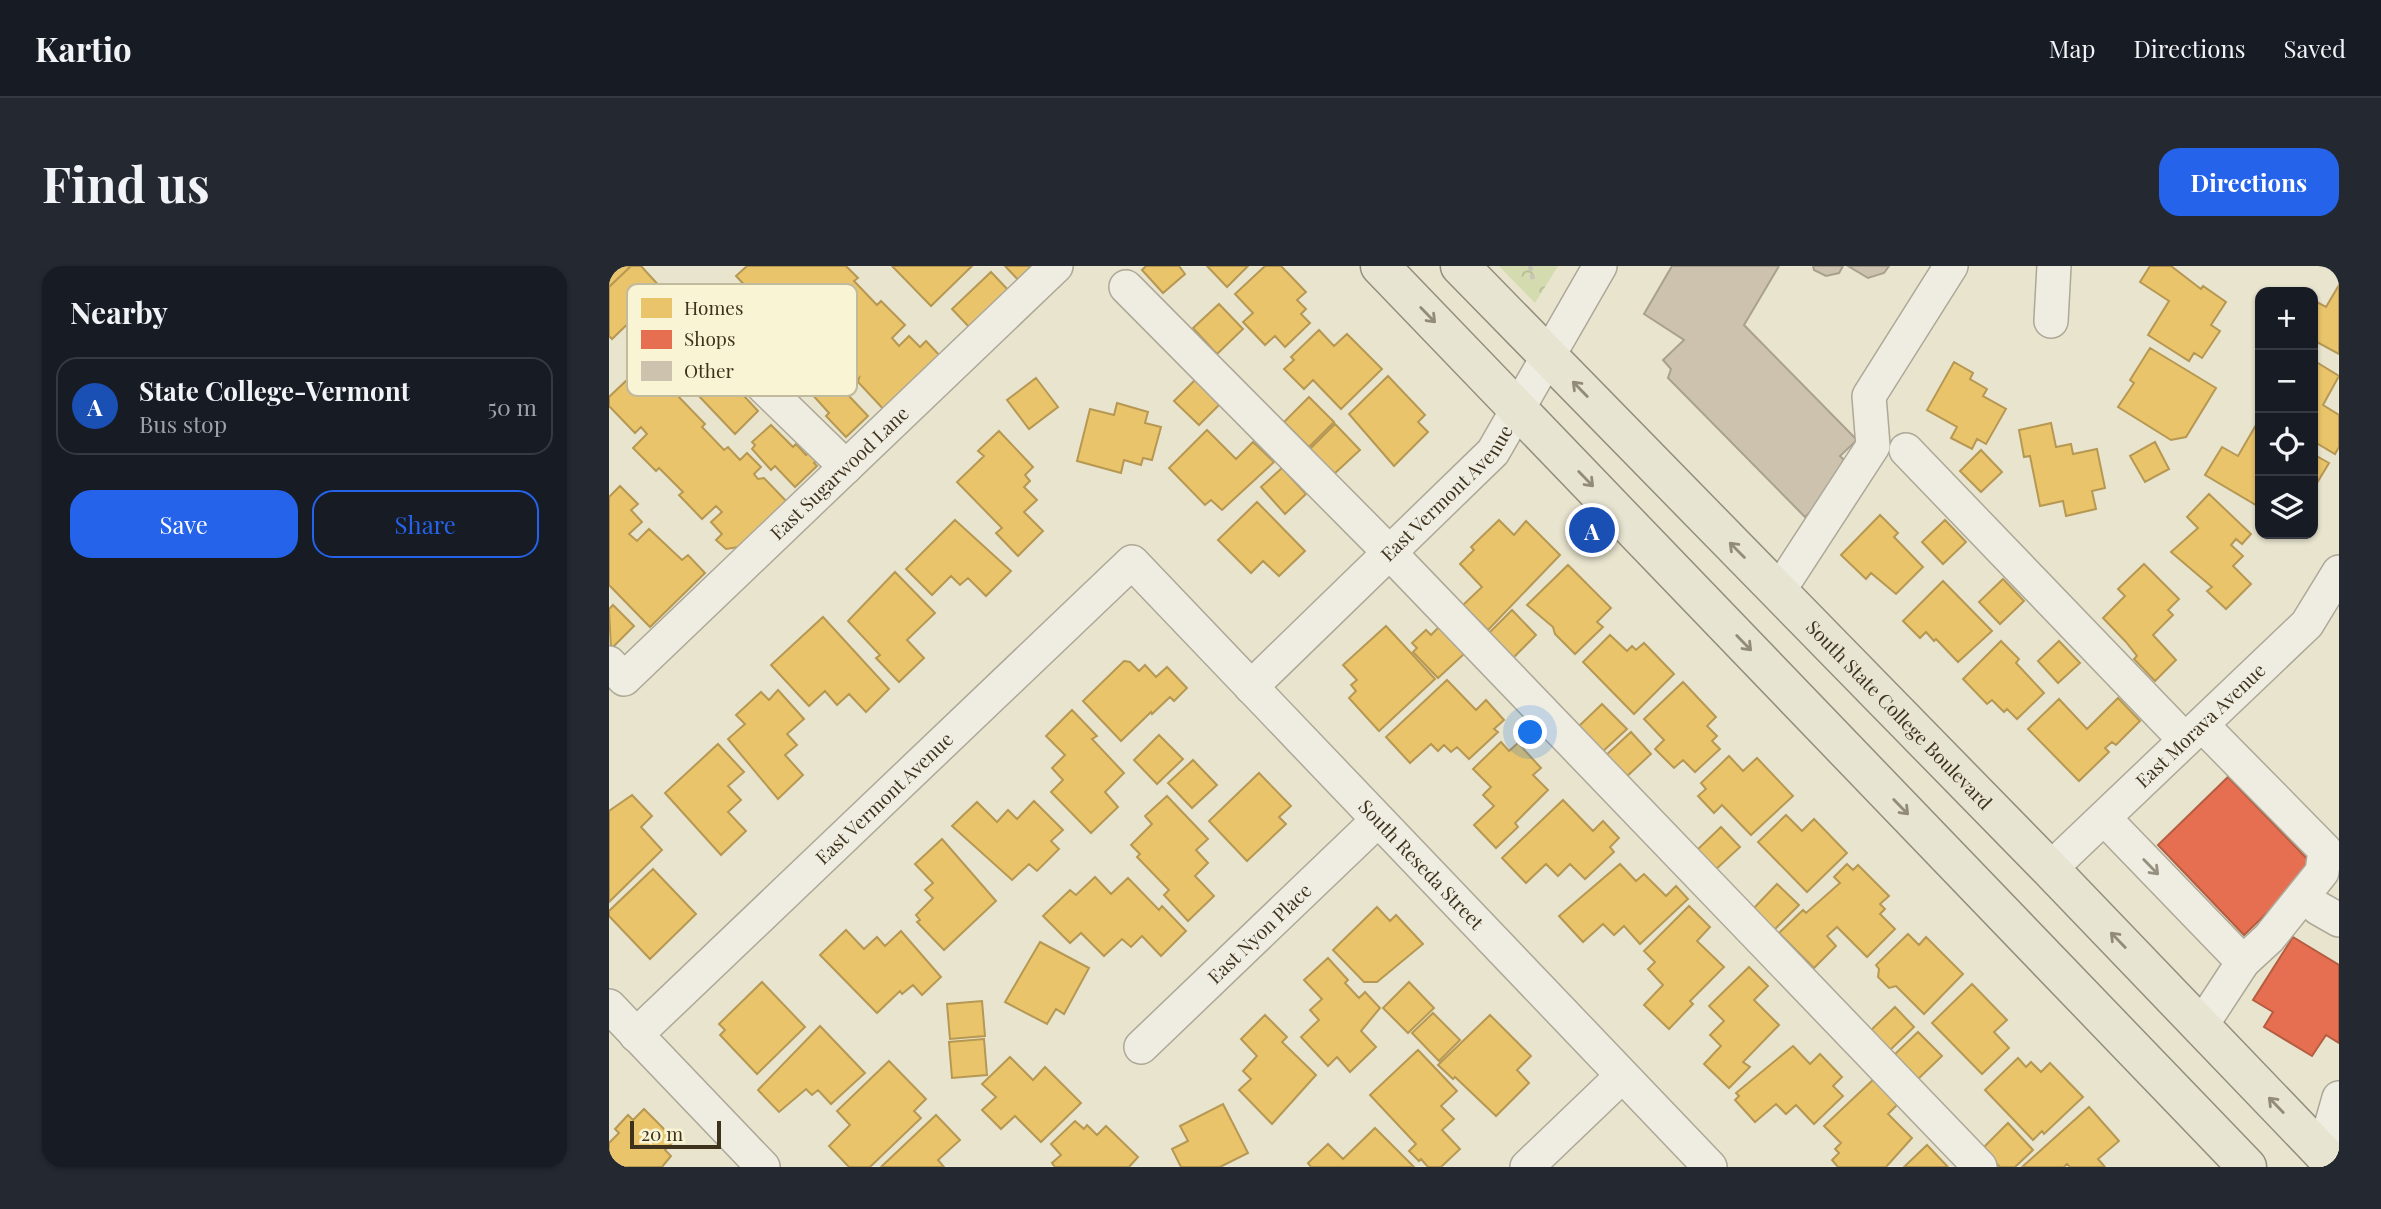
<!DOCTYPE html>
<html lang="en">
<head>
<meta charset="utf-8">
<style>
	:root { --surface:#171b24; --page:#242831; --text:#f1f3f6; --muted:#9ea1a6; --line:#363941; --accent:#2563eb }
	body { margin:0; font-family:"Playfair Display",serif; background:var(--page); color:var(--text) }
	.controls { position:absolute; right:21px; top:21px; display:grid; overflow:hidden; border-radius:14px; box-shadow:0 2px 5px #0004 }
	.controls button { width:63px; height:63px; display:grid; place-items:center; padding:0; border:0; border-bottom:2px solid var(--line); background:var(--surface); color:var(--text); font:35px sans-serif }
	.scale { position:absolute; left:21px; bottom:18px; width:91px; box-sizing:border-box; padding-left:7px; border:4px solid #3e321d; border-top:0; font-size:19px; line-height:24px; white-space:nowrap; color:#3e321d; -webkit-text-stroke:5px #f9f4d4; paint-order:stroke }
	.you { position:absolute; left:922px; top:467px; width:24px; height:24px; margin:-18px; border:5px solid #fff; border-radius:50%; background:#1a73e8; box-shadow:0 0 0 10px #1a73e833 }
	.badge { display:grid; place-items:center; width:46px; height:46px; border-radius:50%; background:var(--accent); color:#fff; font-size:23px; font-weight:700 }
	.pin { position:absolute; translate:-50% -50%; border:4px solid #fff; box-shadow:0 2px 7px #0006 }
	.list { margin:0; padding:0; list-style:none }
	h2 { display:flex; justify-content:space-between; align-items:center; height:91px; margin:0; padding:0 28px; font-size:30px }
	h2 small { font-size:23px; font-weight:400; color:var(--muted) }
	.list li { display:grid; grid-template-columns:46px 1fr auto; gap:21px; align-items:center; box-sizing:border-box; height:98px; margin:0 14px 14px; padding:0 14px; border:2px solid var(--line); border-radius:21px }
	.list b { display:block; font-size:26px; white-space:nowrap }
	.list p { margin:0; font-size:23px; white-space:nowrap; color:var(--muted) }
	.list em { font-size:23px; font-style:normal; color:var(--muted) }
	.actions { display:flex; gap:14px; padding:21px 28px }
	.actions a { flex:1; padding:16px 0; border:2px solid var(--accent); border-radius:21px; text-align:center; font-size:24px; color:var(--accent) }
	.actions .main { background:var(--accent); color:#fff }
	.icon { flex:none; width:38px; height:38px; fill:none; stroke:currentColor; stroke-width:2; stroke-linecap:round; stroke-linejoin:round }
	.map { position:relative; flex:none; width:1730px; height:901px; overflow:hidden; border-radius:21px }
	header { display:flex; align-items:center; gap:42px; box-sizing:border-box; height:98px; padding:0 35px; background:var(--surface); border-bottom:2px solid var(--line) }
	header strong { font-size:33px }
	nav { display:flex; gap:38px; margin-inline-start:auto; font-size:24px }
	.intro { display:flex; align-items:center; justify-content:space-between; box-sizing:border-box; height:168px; padding:0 42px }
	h1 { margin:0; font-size:49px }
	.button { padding:18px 32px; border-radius:21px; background:var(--accent); color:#fff; font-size:24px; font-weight:700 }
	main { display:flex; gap:42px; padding:0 42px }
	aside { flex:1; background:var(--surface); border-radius:21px; box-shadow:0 2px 5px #0004 }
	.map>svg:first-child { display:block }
	.park { fill:url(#park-crowns) }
	.homes { fill:#e9c46a; stroke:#b69853; stroke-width:2 }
	.shops { fill:#e76f51; stroke:#b45d41; stroke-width:2 }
	.building { fill:#ccc2ae; stroke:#a9a08d; stroke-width:2 }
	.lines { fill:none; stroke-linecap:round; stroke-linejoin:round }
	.minor-casing { stroke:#ada897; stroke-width:36 }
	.major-casing { stroke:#938e7e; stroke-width:41 }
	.path { stroke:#c8c5b7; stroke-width:4.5; stroke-dasharray:5 3.5; stroke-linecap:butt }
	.minor { stroke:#efede1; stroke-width:33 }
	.major { stroke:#e7e4d1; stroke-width:38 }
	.oneway { stroke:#928b77 }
	.oneway2 { stroke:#96907f }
	.labels { text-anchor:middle; stroke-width:7; stroke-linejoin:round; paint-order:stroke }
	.street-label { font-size:19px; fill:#3e321d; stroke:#f9f4d4 }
	.key { fill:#f9f4d4; stroke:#c1ba9d; stroke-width:2 }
	.key-label { font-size:19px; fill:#3e321d }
</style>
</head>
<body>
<header>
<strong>Kartio</strong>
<nav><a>Map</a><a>Directions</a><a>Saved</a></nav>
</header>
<div class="intro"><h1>Find us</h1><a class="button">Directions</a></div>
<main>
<aside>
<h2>Nearby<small></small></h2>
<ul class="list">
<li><span class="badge" style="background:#1a4fb4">A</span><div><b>State College-Vermont</b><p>Bus stop</p></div><em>50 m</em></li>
</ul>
<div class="actions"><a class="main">Save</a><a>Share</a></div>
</aside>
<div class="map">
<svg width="1730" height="901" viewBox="0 0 1730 901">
	<defs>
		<pattern id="park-crowns" width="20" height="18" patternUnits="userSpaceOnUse" patternTransform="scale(1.75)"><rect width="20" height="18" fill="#d3dbaf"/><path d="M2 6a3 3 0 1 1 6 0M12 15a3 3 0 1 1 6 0" fill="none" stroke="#b6bc96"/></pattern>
	</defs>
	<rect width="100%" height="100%" fill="#e8e4ce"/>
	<path class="park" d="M890,0H949L926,37Z"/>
	<path class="homes" d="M0,0H22L0,21Z
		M22,0H32L54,24L3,73L0,70V21Z
		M138,0H237L249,12L245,15L268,39L272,35L296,59L283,72L290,80L300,70L311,81L317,75L334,93L278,147L249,116L250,112L238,123L242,126L239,129L259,150L237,171L217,150L220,147L201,126L220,107L215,102L228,90L222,83L227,79L205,56L200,60L194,53L188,59L151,25L146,30L127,10Z
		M283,0H363L322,40Z
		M396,0H431L413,18Z
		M537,0H570L576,8L554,27L533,4Z
		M598,0H639L618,21Z
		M656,0H672L697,26L688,34L697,43L692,48L701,57L676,81L666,70L656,79L634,56L644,47L626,28Z
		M1541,0H1562L1592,23L1594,20L1617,36L1602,59L1611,65L1593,92L1585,87L1580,95L1539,69L1560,35L1531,16Z
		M382,6L401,26L362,63L343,43Z
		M1730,19V88L1704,74V34L1717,41Z
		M610,38L634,63L608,88L584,62Z
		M710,64L725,80L738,68L773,103L732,143L704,114L695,123L675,103L685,94L682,91Z
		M58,76L87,106L66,127L96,158L93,161L115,184L119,181L131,194L138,187L152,201L145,208L149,213L155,212L180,238L136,280L117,283L107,274L113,268L102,256L113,246L107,240L93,253L70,229L74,226L50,202L47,205L24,182L38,168L32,161L26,167L0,140V131Z
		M1541,82L1607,122L1577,171L1562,174L1509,141L1525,117L1521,114Z
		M1704,94L1730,110L1714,139L1730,149V181L1726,188L1704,175Z
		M1345,96L1364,107L1361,113L1378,123L1374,130L1397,143L1377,178L1368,173L1363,183L1342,172L1348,161L1318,144Z
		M111,104L149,145L126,168L87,127Z
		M779,110L816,149L809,156L819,166L785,200L740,148Z
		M589,111L614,135L590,159L565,135Z
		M427,112L449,141L420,163L398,134Z
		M700,131L725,156L700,181L675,156Z
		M508,137L539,146L536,157L552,161L543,194L534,192L532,199L515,194L512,207L468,195L481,143L505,149Z
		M1442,157L1447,181L1462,178L1464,188L1488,183L1496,222L1483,225L1487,243L1457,250L1454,235L1431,240L1421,190L1415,191L1410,164Z
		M726,158L751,184L725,208L701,183Z
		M162,159L184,181L187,178L197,189L203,184L210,192L205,197L208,200L186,221L166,200L162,204L143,183L146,179L143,176Z
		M1647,159L1651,162V232L1647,239L1596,209L1613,181L1629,190Z
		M598,164L627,193L644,176L665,196L613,244L602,234L596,239L560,202Z
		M390,165L424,201L416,209L421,215L415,221L428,234L415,246L434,265L409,290L387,267L393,262L348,216L375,190L369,185Z
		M1546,176L1560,203L1536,216L1521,190Z
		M1372,184L1393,206L1372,226L1351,205Z
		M1704,188L1720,197L1705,222L1704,221Z
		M673,202L697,228L676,248L652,221Z
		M11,220L29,238L22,244L33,256L20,268L28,275L40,263L73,294L79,289L96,307L41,361L0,319V231Z
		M1600,228L1642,268L1633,278L1627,273L1622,279L1634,290L1624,300L1642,318L1617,343L1598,325L1603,321L1562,286L1589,262L1578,251Z
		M648,236L696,285L670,310L654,295L642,307L609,274Z
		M1271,249L1289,267L1285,271L1314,301L1287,328L1262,307L1257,313L1232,289Z
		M346,254L402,305L377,330L359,312L351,319L342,310L323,329L297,303Z
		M890,254L905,269L917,255L951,289L879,364L854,339L873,321L851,298L865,284L862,281Z
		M1336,254L1357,276L1334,298L1313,276Z
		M1535,298L1570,333L1559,344L1564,349L1544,369L1567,394L1546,415L1525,393L1528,390L1517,376L1494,352L1516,330L1509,323Z
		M959,299L1002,342L988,356L994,361L966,388L946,368L944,361L918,339Z
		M286,306L326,347L298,374L315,392L290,416L267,392L271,389L239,355Z
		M1394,313L1415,335L1391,358L1370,336Z
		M1334,315L1383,365L1349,396L1327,373L1325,375L1317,366L1311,372L1294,355Z
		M4,339L25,360L2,383L0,343Z
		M903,344L927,369L903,393L879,368Z
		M214,351L280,423L257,446L240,428L228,439L216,425L200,440L162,399Z
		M777,360L826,413L770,465L740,432L747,425L742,419L748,414L734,399Z
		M830,361L855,388L829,412L804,386L808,382L803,377L817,364L822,369Z
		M1001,369L1018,385L1023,380L1027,384L1035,377L1065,408L1025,448L974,396Z
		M1392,375L1410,393L1407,397L1435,427L1408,453L1398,443L1395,446L1383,434L1378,438L1354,413Z
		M1450,375L1471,397L1449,417L1429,395Z
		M515,395L521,396L530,405L536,399L547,411L558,401L578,422L565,435L561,431L543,448L542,446L512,475L474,435Z
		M838,414L867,444L877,434L895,454L885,463L889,466L860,493L848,481L842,486L835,479L829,485L822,478L801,497L777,471Z
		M1074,416L1107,451L1098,460L1108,470L1103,475L1111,483L1086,506L1074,494L1065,502L1046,483L1055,474L1035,453Z
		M169,424L195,453L178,468L188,479L176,489L194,509L169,533L119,473L136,458L127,449L152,426L160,434Z
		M1509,432L1531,455L1507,479L1503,476L1496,482L1500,486L1470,515L1419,463L1450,433L1478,463Z
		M993,438L1018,463L992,487L968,462Z
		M463,444L488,470L483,473L515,507L496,526L509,541L482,567L442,526L454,514L443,502L456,489L437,470Z
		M1022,466L1042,488L1015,513L995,491Z
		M550,469L574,493L548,518L525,494Z
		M892,476L900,485L909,477L932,502L924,509L939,524L906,557L909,561L887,582L865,559L885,540L874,529L882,521L864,503Z
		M109,478L135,506L119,520L132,534L119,546L137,565L112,589L56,527Z
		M1120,490L1134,505L1148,492L1184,530L1142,569L1113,539L1105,547L1089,530L1097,523L1092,517Z
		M584,494L608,519L583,542L559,517Z
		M650,507L682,540L670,551L677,558L638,595L600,555Z
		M23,529L43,550L32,561L53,584L0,636V545Z
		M558,530L599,573L587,584L599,597L586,610L605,630L579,655L555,629L560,624L528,591L531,588L522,579L543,558L536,550Z
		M954,534L984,565L994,555L1010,572L1001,581L1005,586L976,613L961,598L949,610L937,598L917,617L893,592Z
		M425,535L454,564L442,575L450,583L428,605L420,598L403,614L343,560L368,536L388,556L399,544L408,553Z
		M1177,549L1193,565L1205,553L1238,587L1198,626L1149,576Z
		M1112,561L1131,581L1105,605L1087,585Z
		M333,573L387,635L335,684L308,656L311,654L307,649L324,632L316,624L324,617L306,598Z
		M1011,598L1027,615L1035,608L1057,630L1067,620L1079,633L1031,678L1015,660L1005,669L994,658L974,676L950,650Z
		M1238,598L1244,604L1249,599L1280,630L1271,638L1276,643L1271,648L1286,663L1258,691L1228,661L1218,670L1227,680L1205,702L1170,667L1194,644L1197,647L1231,617L1225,611Z
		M44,603L87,648L41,693L0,650V645Z
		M486,611L502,628L519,612L550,644L553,640L577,665L552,690L533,670L522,681L513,673L495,690L472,667L461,677L434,650L461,624L467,629Z
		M1168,618L1190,639L1164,665L1143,644Z
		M1080,640L1101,661L1088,675L1115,701L1081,735L1084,738L1060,763L1035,739L1054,719L1039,703L1046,696L1035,685Z
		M768,641L781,655L787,649L814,678L768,716H755L724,684Z
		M237,664L255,683L268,671L276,680L292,665L332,711L313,729L304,719L293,728L291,725L268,747L211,689Z
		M1299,668L1310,679L1317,671L1354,708L1315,748L1287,720L1280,722L1269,711L1270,703L1267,699Z
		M431,676L480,702L455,748L447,743L438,758L396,736Z
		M719,692L739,714L736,717L750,732L756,726L771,742L752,765L767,781L741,806L728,791L719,800L692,771L710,754L701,744L713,733L695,714Z
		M1140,701L1159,720L1145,734L1170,759L1134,796L1141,801L1120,822L1095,798L1112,780L1101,769L1115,755L1100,740Z
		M153,716L196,761L148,808L111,769L116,764L110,758Z
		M800,716L825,742L799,767L774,742Z
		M1363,718L1398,754L1385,766L1400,782L1373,808L1323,757Z
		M373,735L376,770L341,773L338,738Z
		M1286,741L1305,761L1279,786L1260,766Z
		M824,747L851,774L830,795L803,767Z
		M656,749L678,771L673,776L707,809L663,858L630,824L642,813L634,805L648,790L632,773Z
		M881,749L922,790L908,804L920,817L887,850L846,811L844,813L829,799Z
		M211,760L256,807L222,838L209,824L203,829L197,823L170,846L149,824Z
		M1309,766L1333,790L1308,814L1285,789Z
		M375,773L378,809L343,812L340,776Z
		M1184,780L1201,798L1211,788L1233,811L1224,820L1234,830L1205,858L1187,839L1177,848L1167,838L1146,856L1126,834L1130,830L1127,827Z
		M809,784L848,825L832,840L845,853L833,864L851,883L832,901H819L812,893L810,895L800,885L807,878L761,829Z
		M401,791L424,814L436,801L472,837L432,876L406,850L392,863L373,844L387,831L373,818Z
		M1409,792L1417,801L1422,796L1432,806L1441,797L1474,831L1435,868L1433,865L1424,874L1376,824Z
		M280,795L317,833L305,845L312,852L261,901H240L220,880L241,859L228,845Z
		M1266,812L1290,837L1279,848L1303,872L1277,901H1229L1223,894L1230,887L1226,883L1232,877L1215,860Z
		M614,838L639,887L611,901H572L563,883L579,875L571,860Z
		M1480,841L1510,875L1489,893L1496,901H1461L1458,898L1455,901H1413Z
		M35,843L66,874L56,884L62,890L53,901H3L0,898V877L10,867L6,863L19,849L24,854Z
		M327,849L351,874L329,894L335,901H272Z
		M466,855L475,863L478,859L488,869L497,860L529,891L520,901H446L443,897L452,889L442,878Z
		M1399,857L1424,884L1406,901H1391L1373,883Z
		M766,862L805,901H702L699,897L719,878L734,893Z
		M1318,879L1339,901H1295Z"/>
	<path class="shops" d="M1619,511L1706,601L1635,669L1549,579Z
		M1684,671L1730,699V777L1717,769L1703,790L1655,761L1664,746L1644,734Z"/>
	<path class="building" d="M1063,0H1170L1135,59L1248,174L1231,190L1241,200L1227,221L1196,251L1059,112L1062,103L1054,94L1075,74L1035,48Z
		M1204,0H1234L1230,7L1217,10L1205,4Z
		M1239,0H1280L1275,7L1259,12Z"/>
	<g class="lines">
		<g class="minor-casing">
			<g id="minor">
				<path d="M517,21L780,286L1371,901"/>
				<path d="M1442,55L1445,0"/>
				<path d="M120,87L237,201"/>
				<path d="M1297,184L1576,474"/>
				<path d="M1169,326L1264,180L1260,130L1342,0"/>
				<path id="s1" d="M0,397L15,413L447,0"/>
				<path id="s2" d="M642,421L884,186L991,0"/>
				<path d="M1495,552L1634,696"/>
				<path id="s3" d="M1441,603L1698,358L1730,306"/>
				<path d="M1709,642L1730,654"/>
				<path d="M0,740L154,901"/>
				<path d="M1592,760L1634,696L1660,672L1713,606L1716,584L1593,459"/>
				<path id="s4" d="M27,769L523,296L1101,901"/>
				<path id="s5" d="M532,781L769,554"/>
				<path d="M1714,888L1730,832"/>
				<path d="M918,901L1013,810"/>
			</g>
		</g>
		<g class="major-casing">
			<g id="major">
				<path d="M771,0L1638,901"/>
				<path id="s6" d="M851,0L1441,603L1727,901"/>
			</g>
		</g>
		<path class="path" d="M921,0L924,14"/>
		<use href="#minor" class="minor"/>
		<use href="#major" class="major"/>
	</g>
	<defs><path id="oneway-shaft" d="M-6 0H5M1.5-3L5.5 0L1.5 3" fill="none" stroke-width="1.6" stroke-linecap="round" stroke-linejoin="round" transform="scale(1.75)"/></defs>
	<g class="oneway">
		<use href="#oneway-shaft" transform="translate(819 49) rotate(46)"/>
		<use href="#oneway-shaft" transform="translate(971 123) rotate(-134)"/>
		<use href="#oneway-shaft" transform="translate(977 213) rotate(46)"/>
		<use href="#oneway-shaft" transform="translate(1128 284) rotate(-135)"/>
		<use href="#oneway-shaft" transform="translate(1135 377) rotate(46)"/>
		<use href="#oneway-shaft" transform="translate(1292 541) rotate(46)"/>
		<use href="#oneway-shaft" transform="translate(1509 674) rotate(-134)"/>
		<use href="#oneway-shaft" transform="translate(1667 839) rotate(-134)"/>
	</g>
	<use class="oneway2" href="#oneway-shaft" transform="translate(1542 601) rotate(46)"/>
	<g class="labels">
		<g class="street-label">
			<text dy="7" stroke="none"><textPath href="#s1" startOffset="320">East Sugarwood Lane</textPath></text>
			<text dy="7" stroke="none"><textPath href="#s2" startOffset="276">East Vermont Avenue</textPath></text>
			<text dy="7" stroke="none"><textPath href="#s6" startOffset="628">South State College Boulevard</textPath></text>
			<text dy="7" stroke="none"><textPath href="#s3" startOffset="208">East Morava Avenue</textPath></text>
			<text dy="7" stroke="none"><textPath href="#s4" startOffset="343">East Vermont Avenue</textPath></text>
			<text dy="7" stroke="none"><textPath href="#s4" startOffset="1104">South Reseda Street</textPath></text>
			<text dy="7" stroke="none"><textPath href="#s5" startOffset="164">East Nyon Place</textPath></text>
		</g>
	</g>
	<rect x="18" y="18" width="230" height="112" rx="10" class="key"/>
	<rect x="32" y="32" width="31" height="20" fill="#e9c46a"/>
	<rect x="32" y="64" width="31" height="19" fill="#e76f51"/>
	<rect x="32" y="95" width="31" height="20" fill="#ccc2ae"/>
	<g class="key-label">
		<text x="75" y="49">Homes</text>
		<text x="75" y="80">Shops</text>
		<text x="75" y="112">Other</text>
	</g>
</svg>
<div class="controls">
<button>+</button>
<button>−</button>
<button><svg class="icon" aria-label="locate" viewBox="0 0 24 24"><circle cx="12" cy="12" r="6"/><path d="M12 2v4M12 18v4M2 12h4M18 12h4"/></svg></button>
<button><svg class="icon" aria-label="layers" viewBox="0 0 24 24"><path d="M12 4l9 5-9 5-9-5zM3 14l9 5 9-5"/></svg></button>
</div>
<div class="scale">20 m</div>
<div class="you"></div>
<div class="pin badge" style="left:983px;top:264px;background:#1a4fb4">A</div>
</div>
</main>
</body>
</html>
